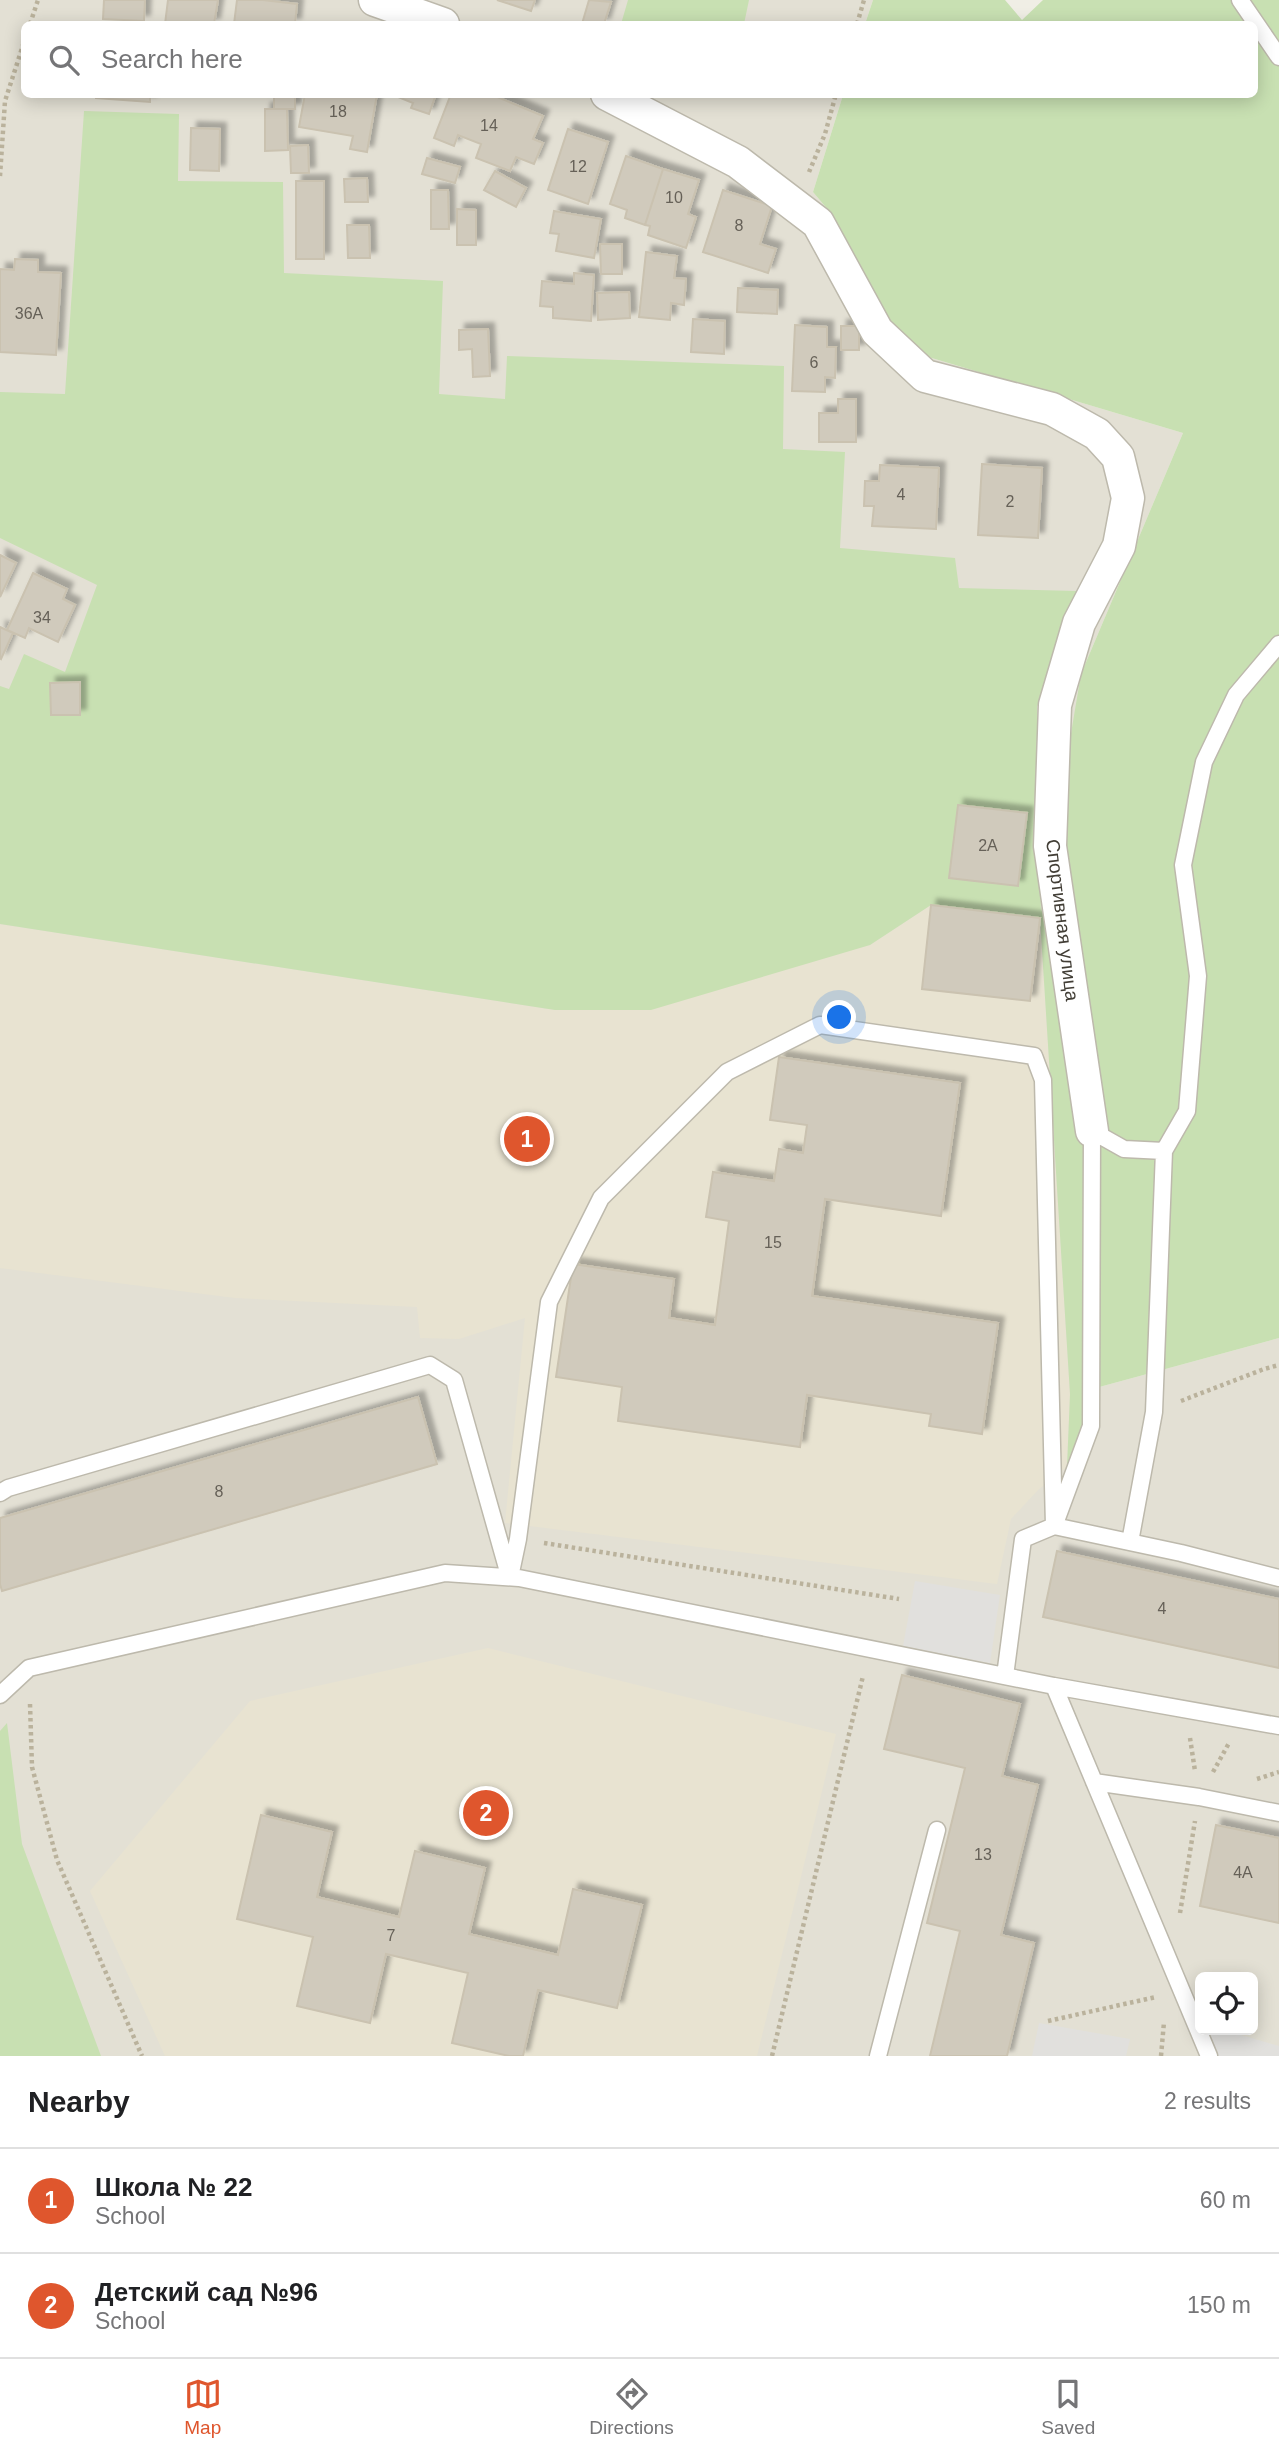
<!DOCTYPE html>
<html lang="en">
<head>
<meta charset="utf-8">
<style>
	:root { --surface:#fff; --page:#f2f2f2; --text:#202124; --muted:#757577; --line:#e0e0e0; --accent:#df562d }
	body { margin:0; font-family:Arial,sans-serif; background:var(--page); color:var(--text) }
	.controls { position:absolute; right:21px; bottom:21px; display:grid; overflow:hidden; border-radius:10px; box-shadow:0 4px 18px #0003 }
	.controls button { width:63px; height:63px; display:grid; place-items:center; padding:0; border:0; border-bottom:2px solid var(--line); background:var(--surface); color:var(--text); font:35px sans-serif }
	.you { position:absolute; left:840px; top:1018px; width:24px; height:24px; margin:-18px; border:5px solid #fff; border-radius:50%; background:#1a73e8; box-shadow:0 0 0 10px #1a73e833 }
	.badge { display:grid; place-items:center; width:46px; height:46px; border-radius:50%; background:var(--accent); color:#fff; font-size:23px; font-weight:700 }
	.pin { position:absolute; translate:-50% -50%; border:4px solid #fff; box-shadow:0 2px 7px #0006 }
	.list { margin:0; padding:0; list-style:none }
	h2 { display:flex; justify-content:space-between; align-items:center; height:91px; margin:0; padding:0 28px; font-size:30px }
	h2 small { font-size:23px; font-weight:400; color:var(--muted) }
	.list li { display:grid; grid-template-columns:46px 1fr auto; gap:21px; align-items:center; box-sizing:border-box; height:105px; padding:0 28px; border-top:2px solid var(--line) }
	.list b { display:block; font-size:26px; white-space:nowrap }
	.list p { margin:0; font-size:23px; white-space:nowrap; color:var(--muted) }
	.list em { font-size:23px; font-style:normal; color:var(--muted) }
	.icon { flex:none; width:38px; height:38px; fill:none; stroke:currentColor; stroke-width:2; stroke-linecap:round; stroke-linejoin:round }
	.map { position:relative; flex:none; width:1279px; height:2056px; overflow:hidden }
	.search { position:absolute; background:var(--surface); box-shadow:0 4px 18px #0003; left:21px; right:21px; top:21px; height:77px; display:flex; align-items:center; gap:18px; box-sizing:border-box; padding:0 24px; border-radius:10px; color:var(--muted); font-size:26px }
	.sheet { height:301px; background:var(--surface) }
	nav { display:flex; justify-content:space-around; align-items:center; box-sizing:border-box; height:98px; border-top:2px solid var(--line); background:var(--surface); font-size:19px; color:var(--muted) }
	nav a { display:grid; justify-items:center; gap:4px }
	nav .on { color:var(--accent) }
	.map>svg:first-child { display:block }
	.residential { fill:#e3e0d4; fill-rule:evenodd }
	.education { fill:#e8e3d1 }
	.green { fill:#c8e0b2 }
	.parking { fill:#e1e0dd }
	.building { fill:#d0cabc; stroke:#cac2b0; stroke-width:2; filter:url(#shadow) }
	.lines { fill:none; stroke-linecap:round; stroke-linejoin:round }
	.service-casing { stroke:#bdb9ac; stroke-width:19 }
	.minor-casing { stroke:#bdb9ac; stroke-width:35 }
	.path { stroke:#bab29c; stroke-width:4.5; stroke-dasharray:3.5 3.5; stroke-linecap:butt }
	.service { stroke:#fff; stroke-width:16 }
	.minor { stroke:#fff; stroke-width:32 }
	.labels { text-anchor:middle; stroke-width:5; stroke-linejoin:round; paint-order:stroke }
	.number-label { font-size:16px; fill:#666158 }
	.street-label { font-size:19px; fill:#423e36; stroke:#fff }
</style>
</head>
<body>
<div class="map">
<svg width="1279" height="2056" viewBox="0 0 1279 2056">
	<defs>
		<filter id="shadow"><feDropShadow dx="6" dy="-6" stdDeviation="2" flood-color="#0004"/></filter>
	</defs>
	<rect width="100%" height="100%" fill="#f0eee5"/>
	<path class="residential" d="M0,0H873L865,24H24V94L843,95L813,192L829,211L925,356L1183,433L1081,674L1092,1389L1279,1338V2056H0ZM1200,1977H1253V2030H1200Z"/>
	<path class="education" d="M931,905L1040,918L1070,1394L1067,1467L1038,1490L1011,1519L997,1584L505,1523L525,1318L459,1339L420,1338L417,1307L235,1298L0,1268V924L555,1010L870,945Z
		M488,1648L836,1734L757,2056H165L90,1891L250,1701Z"/>
	<path class="green" d="M628,0H749L744,24H621Z
		M873,0H1005L1022,20L1043,0H1279V1338L1092,1389L1090,1442L1067,1467L1070,1394L1040,918L931,905L870,945L651,1010H555L0,924V686L9,689L24,654L65,672L97,585L0,538V392L65,394L84,111L179,114L178,181L283,182L284,273L443,281L439,394L505,399L507,356L784,366L783,449L845,452L840,548L955,558L959,588L1077,591L1037,707L1041,912L1081,674L1183,433L925,356L879,309L829,211L813,192L843,95L1254,94V24H865Z
		M7,1723L22,1844L101,2056H0V1731Z"/>
	<path class="parking" d="M915,1581L1000,1595L990,1663L903,1646Z
		M1039,2023L1130,2039L1126,2056H1032Z
		M1200,2030H1224L1279,2046V2056H1209Z"/>
	<path class="building" d="M104,0H145L144,21L103,19Z
		M168,0H218L214,24H165Z
		M237,0H263L297,4L295,24H234Z
		M497,0H535L531,11Z
		M589,0L611,2L604,24H582Z
		M96,94H150V102L96,98Z
		M274,94H295V109H274Z
		M305,94H377L367,152L350,149L353,136L299,127Z
		M391,94H436L429,114L411,108L413,103Z
		M451,94H490L543,116L533,139L543,143L534,164L516,157L510,171L476,158L481,144L458,135L454,146L434,138Z
		M265,109H287L288,150L265,151Z
		M191,128L220,129L219,171L190,170Z
		M568,129L608,142L588,204L548,190Z
		M308,145L309,173H291L290,146Z
		M626,156L663,169L645,225L625,218L627,210L610,204Z
		M427,158L460,167L455,183L422,174Z
		M663,169L699,180L688,214L696,217L686,248L648,235L650,226L645,225Z
		M495,171L526,188L516,207L484,190Z
		M367,178L368,202H345L344,179Z
		M296,181H324V259H296Z
		M431,190H448L449,229H431Z
		M723,190L772,206L760,244L776,249L768,273L703,252Z
		M457,209L476,210V245H457Z
		M554,211L601,219L594,258L556,251L559,234L550,233Z
		M347,225H369L370,258H348Z
		M600,244H622V274H601Z
		M646,252L677,256L674,278L686,279L684,305L671,303L670,320L639,317Z
		M15,259L38,260V272L61,273L56,355L0,352V269L14,270Z
		M574,273L594,275L591,321L553,318V307L540,306L542,281L574,284Z
		M738,288L778,290L777,314L737,312Z
		M629,292L630,318L598,320L597,293Z
		M693,319L725,321L724,354L691,352Z
		M795,325L827,327V347H836L835,378L825,377V392L792,391Z
		M841,326H859V350H841Z
		M488,329L490,376L473,377L472,349L459,350V330Z
		M838,399H856V442H819V413H838Z
		M982,464L1042,468L1038,538L978,535Z
		M880,465L939,468L936,529L872,526L874,506H864L865,481H879Z
		M0,555L16,563L0,597Z
		M33,573L67,589L63,599L75,605L58,642L29,628L25,638L7,630Z
		M0,627L13,633L1,659L0,658Z
		M80,682V715H51L50,683Z
		M958,805L1027,813L1018,886L949,878Z
		M931,905L1040,918L1030,1001L922,989Z
		M779,1057L960,1083L941,1216L825,1199L812,1296L998,1323L982,1434L929,1426L931,1414L807,1395L800,1447L618,1421L622,1387L556,1377L573,1264L674,1279L669,1318L715,1325L729,1221L706,1217L713,1172L774,1181L779,1149L803,1153L807,1125L770,1120Z
		M418,1397L437,1464L2,1591L0,1584V1518Z
		M1057,1551L1279,1599V1668L1043,1617Z
		M902,1675L1020,1704L1002,1776L1038,1785L1001,1935L1034,1943L1007,2056H930L960,1931L927,1923L965,1768L884,1749Z
		M261,1815L332,1832L317,1897L399,1917L415,1851L485,1868L469,1934L558,1955L573,1889L642,1905L617,2008L538,1990L523,2056H509L452,2043L468,1973L386,1954L370,2023L297,2006L313,1937L237,1919Z
		M1216,1825L1279,1838V1923L1200,1906Z"/>
	<g class="lines">
		<g class="service-casing">
			<path id="service" d="M1240,0L1279,57
				M0,1493L8,1488L430,1365L454,1380L509,1575
				M1056,1521L1091,1426L1092,1131L1124,1149L1164,1151
				M1130,1542L1154,1412L1164,1151L1187,1111L1198,976L1183,865L1204,762L1236,695L1279,644
				M510,1577L518,1539L549,1302L601,1198L727,1072L820,1025L1034,1056L1043,1080L1054,1526
				M1005,1676L1023,1539L1054,1526L1181,1553L1279,1578
				M1054,1686L1279,1726
				M0,1695L29,1668L445,1573L519,1578L1054,1686L1209,2056
				M1094,1782L1199,1797L1279,1813
				M878,2056L937,1830"/>
		</g>
		<g class="minor-casing">
			<path id="minor" d="M375,0L443,24
				M607,94L738,162L818,223L877,331L925,376L1052,409L1097,434L1118,457L1128,498L1119,546L1079,623L1055,705L1050,846L1092,1131"/>
		</g>
		<path class="path" d="M30,24L38,0
			M857,24L864,0
			M809,172L825,134L836,94
			M0,176L5,101L24,42
			M1181,1401L1264,1369L1279,1365
			M544,1543L899,1599
			M30,1704L32,1767L57,1860L142,2056
			M1190,1738L1195,1771
			M1213,1772L1229,1743
			M1257,1779L1279,1772
			M1180,1913L1195,1821
			M1048,2021L1156,1997
			M772,2056L863,1676
			M1161,2056L1164,2022"/>
		<use href="#service" class="service"/>
		<use href="#minor" class="minor"/>
	</g>
	<g class="labels">
		<g class="number-label">
			<text x="338" y="117">18</text>
			<text x="489" y="131">14</text>
			<text x="578" y="172">12</text>
			<text x="674" y="203">10</text>
			<text x="739" y="231">8</text>
			<text x="29" y="319">36А</text>
			<text x="814" y="368">6</text>
			<text x="901" y="500">4</text>
			<text x="1010" y="507">2</text>
			<text x="42" y="623">34</text>
			<text x="988" y="851">2А</text>
			<text x="773" y="1248">15</text>
			<text x="219" y="1497">8</text>
			<text x="1162" y="1614">4</text>
			<text x="983" y="1860">13</text>
			<text x="1243" y="1878">4А</text>
			<text x="391" y="1941">7</text>
		</g>
		<g class="street-label">
			<text transform="translate(1063 920) rotate(83)" y="7">Спортивная улица</text>
		</g>
	</g>
</svg>
<div class="controls">
<button><svg class="icon" aria-label="locate" viewBox="0 0 24 24"><circle cx="12" cy="12" r="6"/><path d="M12 2v4M12 18v4M2 12h4M18 12h4"/></svg></button>
</div>
<div class="you"></div>
<div class="pin badge" style="left:527px;top:1139px">1</div>
<div class="pin badge" style="left:486px;top:1813px">2</div>
<div class="search"><svg class="icon" aria-label="search" viewBox="0 0 24 24"><circle cx="10" cy="10" r="6"/><path d="M15 15l6 6"/></svg>Search here</div>
</div>
<section class="sheet">
<h2>Nearby<small>2 results</small></h2>
<ul class="list">
<li><span class="badge">1</span><div><b>Школа № 22</b><p>School</p></div><em>60 m</em></li>
<li><span class="badge">2</span><div><b>Детский сад №96</b><p>School</p></div><em>150 m</em></li>
</ul>
</section>
<nav>
<a class="on"><svg class="icon" aria-label="map" viewBox="0 0 24 24"><path d="M3 6l6-2 6 2 6-2v14l-6 2-6-2-6 2zM9 4v14M15 6v14"/></svg>Map</a>
<a><svg class="icon" aria-label="directions" viewBox="0 0 24 24"><path d="M12 3l9 9-9 9-9-9zM9 14v-3h6M13 9l2 2-2 2"/></svg>Directions</a>
<a><svg class="icon" aria-label="saved" viewBox="0 0 24 24"><path d="M7 4h10v16l-5-4-5 4z"/></svg>Saved</a>
</nav>
</body>
</html>
